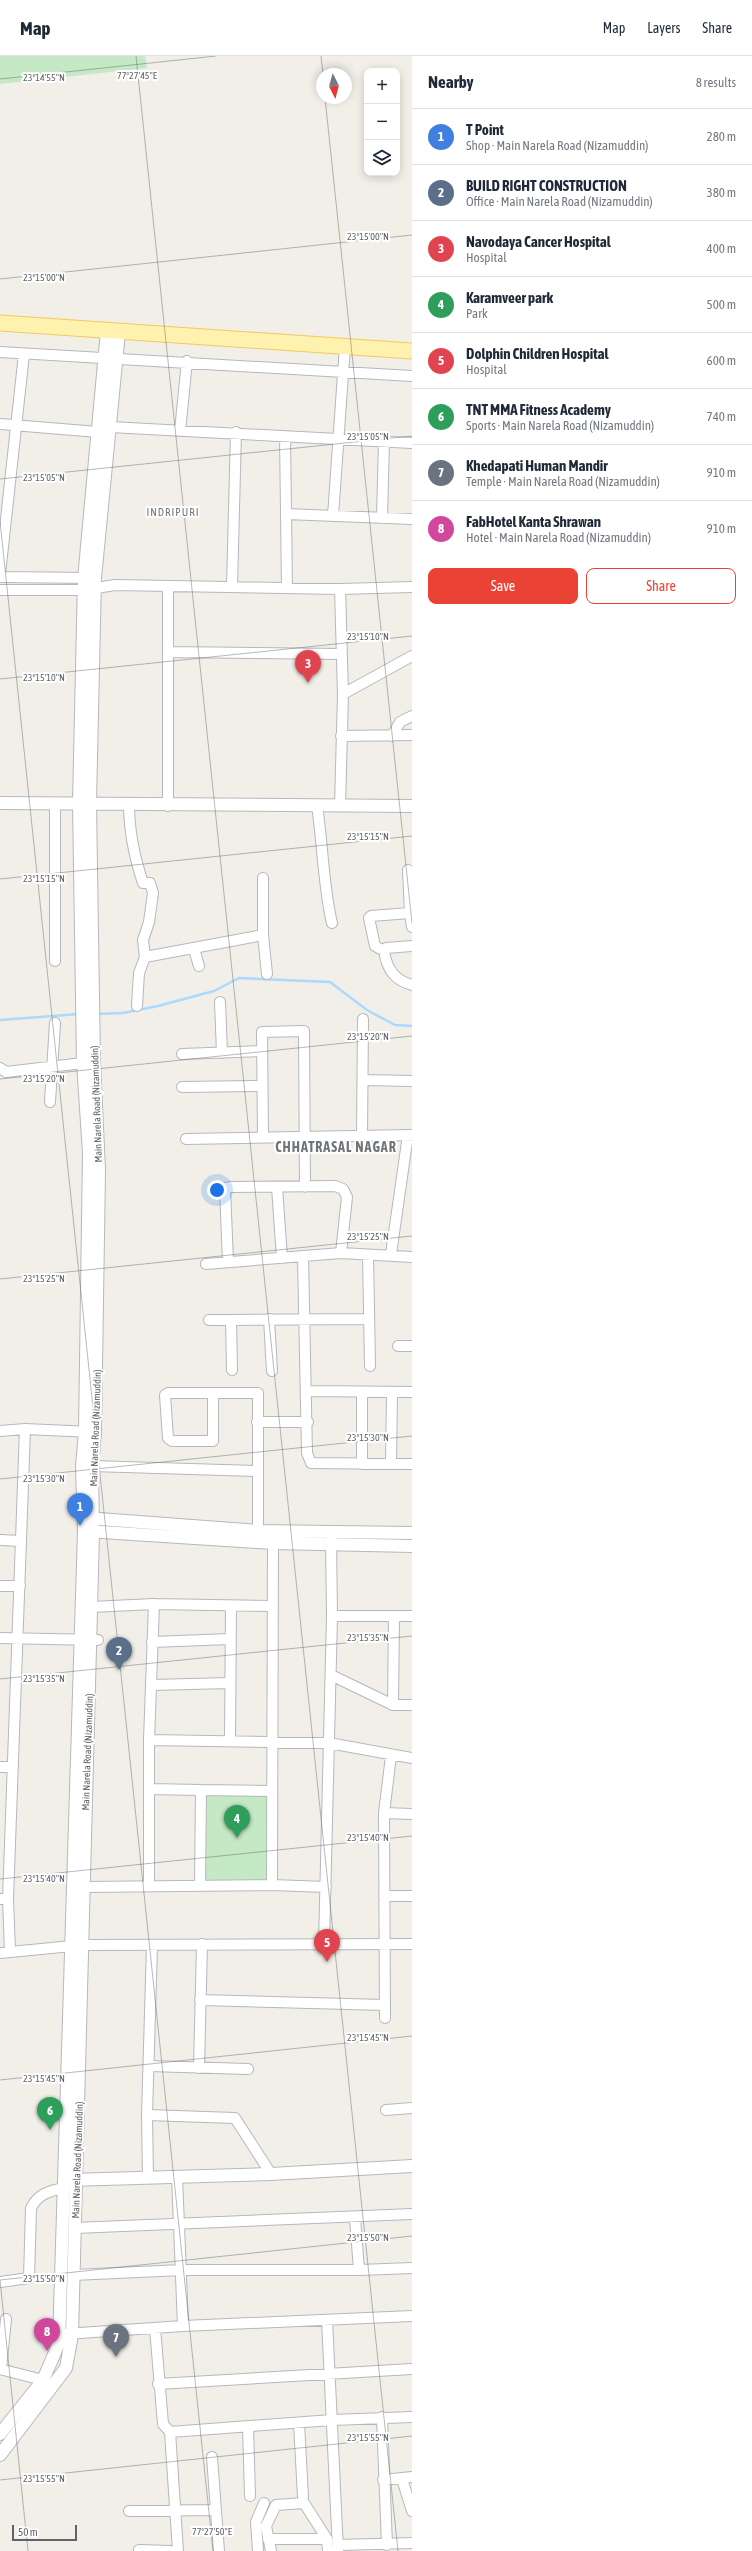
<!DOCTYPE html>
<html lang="en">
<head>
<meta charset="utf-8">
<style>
	:root { --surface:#fff; --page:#f6f6f7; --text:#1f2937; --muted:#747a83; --line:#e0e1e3; --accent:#ea4335 }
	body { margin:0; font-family:"Asap Condensed",sans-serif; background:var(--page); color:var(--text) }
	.controls { position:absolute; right:12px; top:12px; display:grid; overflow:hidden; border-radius:8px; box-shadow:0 2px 10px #0003 }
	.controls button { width:36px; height:36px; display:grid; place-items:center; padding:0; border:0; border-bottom:1px solid var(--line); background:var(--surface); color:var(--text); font:20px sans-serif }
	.compass { position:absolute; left:316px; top:12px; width:36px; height:36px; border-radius:50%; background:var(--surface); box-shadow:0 2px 10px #0003; rotate:174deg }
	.scale { position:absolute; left:12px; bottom:10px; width:65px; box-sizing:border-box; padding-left:4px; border:2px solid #5f6368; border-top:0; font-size:11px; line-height:14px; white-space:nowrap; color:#5f6368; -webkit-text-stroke:3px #fff; paint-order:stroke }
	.you { position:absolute; left:217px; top:1134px; width:14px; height:14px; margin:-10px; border:3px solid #fff; border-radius:50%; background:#1a73e8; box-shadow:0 0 0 6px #1a73e833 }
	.badge { display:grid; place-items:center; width:26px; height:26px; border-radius:50%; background:var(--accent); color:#fff; font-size:13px; font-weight:700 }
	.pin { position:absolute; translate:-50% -33px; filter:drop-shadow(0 1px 2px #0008) }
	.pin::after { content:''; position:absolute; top:21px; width:14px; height:12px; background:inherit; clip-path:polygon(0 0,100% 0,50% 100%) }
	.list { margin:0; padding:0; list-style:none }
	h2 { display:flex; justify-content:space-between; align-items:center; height:52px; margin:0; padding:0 16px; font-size:17px }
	h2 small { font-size:13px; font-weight:400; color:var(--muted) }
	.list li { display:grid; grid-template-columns:26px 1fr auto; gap:12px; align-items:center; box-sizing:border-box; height:56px; padding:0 16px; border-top:1px solid var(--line) }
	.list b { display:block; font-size:15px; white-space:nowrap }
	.list p { margin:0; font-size:13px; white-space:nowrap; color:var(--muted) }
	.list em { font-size:13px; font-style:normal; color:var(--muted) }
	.actions { display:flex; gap:8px; padding:12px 16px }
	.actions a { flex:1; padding:9px 0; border:1px solid var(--accent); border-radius:8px; text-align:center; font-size:14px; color:var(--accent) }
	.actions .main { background:var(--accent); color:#fff }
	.icon { flex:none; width:22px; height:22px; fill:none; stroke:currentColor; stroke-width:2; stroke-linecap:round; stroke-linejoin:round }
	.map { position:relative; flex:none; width:412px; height:2495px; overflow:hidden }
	header { display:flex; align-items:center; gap:24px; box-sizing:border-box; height:56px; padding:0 20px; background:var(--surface); border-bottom:1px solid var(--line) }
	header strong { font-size:19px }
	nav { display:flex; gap:22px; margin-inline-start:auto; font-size:14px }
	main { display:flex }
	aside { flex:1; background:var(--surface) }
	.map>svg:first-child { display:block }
	.green { fill:#c5e8c5 }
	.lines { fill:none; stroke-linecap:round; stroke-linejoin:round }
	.stream { stroke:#aadaff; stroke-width:2.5 }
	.minor-casing { stroke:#b5b8bc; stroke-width:12 }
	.tertiary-casing { stroke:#b5b8bc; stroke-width:14 }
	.primary-casing { stroke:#f2c960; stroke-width:17 }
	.minor { stroke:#fff; stroke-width:10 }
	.tertiary { stroke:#fff; stroke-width:12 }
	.primary { stroke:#fff2af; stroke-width:15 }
	.ticks { fill:none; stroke:#5f6368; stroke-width:1; stroke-opacity:0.45 }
	.labels { text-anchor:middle; stroke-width:4; stroke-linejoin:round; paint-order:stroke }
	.street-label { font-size:10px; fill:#5f6368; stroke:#fff }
	.neighbourhood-label { font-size:11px; letter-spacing:1px; fill:#70757a; stroke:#fff }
	.district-label { font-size:14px; font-weight:bold; letter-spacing:1px; fill:#70757a; stroke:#fff }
	.ticks-label { font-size:10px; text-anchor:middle; fill:#5f6368; stroke:#fff; stroke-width:4; stroke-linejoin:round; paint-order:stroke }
</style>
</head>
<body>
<header>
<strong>Map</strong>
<nav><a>Map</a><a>Layers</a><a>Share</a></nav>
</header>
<main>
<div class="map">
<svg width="412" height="2495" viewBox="0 0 412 2495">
	<rect width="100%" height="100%" fill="#f1efe8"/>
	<path class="green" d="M0,0H145L147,12L0,28Z
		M205,1738H269L270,1826L204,1827Z"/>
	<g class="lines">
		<path class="stream" d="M98,958L123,957L158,950L214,935L239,922L330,926L367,954L395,969L412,970
			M0,964L79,958"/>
		<g class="minor-casing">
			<path id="minor" d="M0,296L412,320
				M0,368L98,376L110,371L412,387
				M180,375L187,305
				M285,380L287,532
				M286,458L412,463
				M333,460L345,290
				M382,462L384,384
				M0,518L24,298
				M0,521L92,522
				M232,531L236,376
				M0,534H84L115,529L340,533L412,531
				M168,596L341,598
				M343,638L412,600
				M341,680L412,679
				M392,680L400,666L412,660
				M55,747V905
				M129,748C129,776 134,800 143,827H150L153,837L149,866L143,884L145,901L139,917L137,950
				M168,750V530
				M317,750C323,789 323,829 332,867
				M340,750L343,638L340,533
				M263,822V879L267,918
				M410,857L412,871
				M412,890L386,892L384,895C387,913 394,924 412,929
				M194,893L199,910
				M384,895L375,890L369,862L371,860L410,857L408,814
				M145,901L263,879
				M220,946L222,997
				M182,998L262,995
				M0,1012L6,1016L83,1007
				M363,1024L412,1025
				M182,1031L262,1030
				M50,1046L55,967
				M362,1080L363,963
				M263,1081L262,976L304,975L305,1131
				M186,1083L412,1079
				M277,1131L282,1202
				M391,1198L408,1079
				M368,1199L370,1310
				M303,1201L307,1397L311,1407L412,1408
				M228,1206L225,1132L231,1131L335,1130L343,1133L347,1141L341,1197
				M206,1208L341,1197L412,1201
				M269,1263L272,1315
				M209,1264H231
				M398,1290H412
				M232,1314L231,1264L369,1263
				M307,1335L412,1336
				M362,1337V1408
				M213,1338V1385H172L168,1382L165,1339L168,1337H258V1475
				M257,1366H308
				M0,1375L25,1373L92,1376
				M391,1408L392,1336
				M92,1410L256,1415
				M0,1484L21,1485
				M0,1530H20
				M91,1551L154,1548L272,1550
				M332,1560H412
				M0,1582L98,1584
				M152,1586L230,1583
				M331,1619L393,1649H412
				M151,1629L230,1627
				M393,1649L394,1560
				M149,1684L329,1687L412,1702
				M230,1685L231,1550
				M0,1711H13
				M149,1733L201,1734
				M384,1757L412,1758
				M272,1829L273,1481
				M149,1830V1684L154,1548
				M200,1830L201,1734L271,1735
				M84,1831L272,1829L326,1831
				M384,1840H412
				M0,1843H8L25,1373
				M8,1843L10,1896
				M324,1888L332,1560L331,1482
				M0,1897L82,1889L412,1888
				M200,1944L385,1949
				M385,1962L384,1757L391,1700
				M149,2010L248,2013
				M199,2012L202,1888
				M386,2054L412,2052
				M147,2059L235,2062L271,2118
				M177,2120L183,2270
				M148,2122L147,2059L152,1889
				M355,2162L359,2214
				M75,2172L412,2158
				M73,2219L182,2214H359L412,2212
				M0,2226L29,2222L31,2152C38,2138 49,2135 64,2132
				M327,2264L338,2495
				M155,2272L163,2368L170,2376L178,2495
				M65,2278L183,2270L412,2260
				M0,2313L43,2324
				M1,2313L6,2263
				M158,2328L412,2313
				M382,2361L387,2489
				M299,2367L303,2441
				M248,2370L250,2440
				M170,2376L332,2364L412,2361
				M212,2401L219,2495
				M402,2423L412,2455
				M383,2424L412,2421
				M129,2455L216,2454
				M268,2483H327
				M338,2489L412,2487
				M139,2494L170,2495
				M258,2495L256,2466L264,2447
				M271,2495L266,2470L276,2449L304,2447L327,2483L328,2495"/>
		</g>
		<g class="tertiary-casing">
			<path id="tertiary" d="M0,747L412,750
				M86,1462L258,1475L412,1477
				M86,1475L273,1487L412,1490
				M70,2124L271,2118L412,2110
				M0,2378L43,2324L59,2287L84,1475L82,1410L85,1376L89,1097L83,1007L79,747L84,523L107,275
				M0,2399L66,2312L72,2279L93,1477L92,1410L95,1377L99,1114L94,1006L90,747L95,522L119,276"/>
		</g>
		<g class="primary-casing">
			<path id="primary" d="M0,267L412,295"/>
		</g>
		<use href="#minor" class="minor"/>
		<use href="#tertiary" class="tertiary"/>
		<use href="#primary" class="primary"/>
	</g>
	<path class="ticks" d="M136,0L398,2495M321,0L323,18M0,23L216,0M325,42L412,867M0,223L412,179M0,423L412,380M0,465L213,2495M0,623L412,580M0,823L412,780M0,1023L412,980M0,1223L412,1180M0,1423L412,1380M0,1623L412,1580M0,1823L412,1780M0,2024L412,1980M0,2224L28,2495M0,2224L412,2180M0,2424L412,2380"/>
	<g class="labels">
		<g class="street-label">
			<text transform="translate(96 1048) rotate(-92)" y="4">Main Narela Road (Nizamuddin)</text>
			<text transform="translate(95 1372) rotate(-88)" y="4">Main Narela Road (Nizamuddin)</text>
			<text transform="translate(87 1696) rotate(-88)" y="4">Main Narela Road (Nizamuddin)</text>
			<text transform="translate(77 2104) rotate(-88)" y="4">Main Narela Road (Nizamuddin)</text>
		</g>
		<g class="neighbourhood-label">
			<text x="173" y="460">INDRIPURI</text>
		</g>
		<g class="district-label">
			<text x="336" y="1096">CHHATRASAL NAGAR</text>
		</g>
	</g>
	<g class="ticks-label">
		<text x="137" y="23">77°27'45"E</text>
		<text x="44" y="25">23°14'55"N</text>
		<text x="368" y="184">23°15'00"N</text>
		<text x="44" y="225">23°15'00"N</text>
		<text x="368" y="384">23°15'05"N</text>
		<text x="44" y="425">23°15'05"N</text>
		<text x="368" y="584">23°15'10"N</text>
		<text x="44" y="625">23°15'10"N</text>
		<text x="368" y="784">23°15'15"N</text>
		<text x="44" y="826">23°15'15"N</text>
		<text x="368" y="984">23°15'20"N</text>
		<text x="44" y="1026">23°15'20"N</text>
		<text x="368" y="1184">23°15'25"N</text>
		<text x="44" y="1226">23°15'25"N</text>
		<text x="368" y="1385">23°15'30"N</text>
		<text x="44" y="1426">23°15'30"N</text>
		<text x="368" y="1585">23°15'35"N</text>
		<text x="44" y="1626">23°15'35"N</text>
		<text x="368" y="1785">23°15'40"N</text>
		<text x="44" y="1826">23°15'40"N</text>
		<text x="368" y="1985">23°15'45"N</text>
		<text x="44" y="2026">23°15'45"N</text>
		<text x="368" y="2185">23°15'50"N</text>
		<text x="44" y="2226">23°15'50"N</text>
		<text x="368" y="2385">23°15'55"N</text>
		<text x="44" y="2426">23°15'55"N</text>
		<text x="212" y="2479">77°27'50"E</text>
	</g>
</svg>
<div class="controls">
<button>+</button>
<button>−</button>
<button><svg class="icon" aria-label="layers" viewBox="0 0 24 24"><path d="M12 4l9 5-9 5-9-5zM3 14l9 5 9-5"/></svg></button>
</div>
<svg class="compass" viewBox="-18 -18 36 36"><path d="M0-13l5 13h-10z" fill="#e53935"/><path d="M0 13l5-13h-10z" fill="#747a83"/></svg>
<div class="scale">50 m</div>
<div class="you"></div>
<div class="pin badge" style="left:80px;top:1470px;background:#3f7fe0">1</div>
<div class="pin badge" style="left:119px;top:1614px;background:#5c6f8a">2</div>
<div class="pin badge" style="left:308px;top:627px;background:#e0444e">3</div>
<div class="pin badge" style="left:237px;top:1782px;background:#2e9e5b">4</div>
<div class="pin badge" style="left:327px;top:1906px;background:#e0444e">5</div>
<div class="pin badge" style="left:50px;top:2074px;background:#2e9e5b">6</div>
<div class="pin badge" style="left:116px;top:2301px;background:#6b7280">7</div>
<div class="pin badge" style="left:47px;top:2295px;background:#d1479c">8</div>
</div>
<aside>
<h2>Nearby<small>8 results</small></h2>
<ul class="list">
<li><span class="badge" style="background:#3f7fe0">1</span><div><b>T Point</b><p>Shop · Main Narela Road (Nizamuddin)</p></div><em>280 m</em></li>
<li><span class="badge" style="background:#5c6f8a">2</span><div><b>BUILD RIGHT CONSTRUCTION</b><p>Office · Main Narela Road (Nizamuddin)</p></div><em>380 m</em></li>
<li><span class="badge" style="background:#e0444e">3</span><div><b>Navodaya Cancer Hospital</b><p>Hospital</p></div><em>400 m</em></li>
<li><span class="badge" style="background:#2e9e5b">4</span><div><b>Karamveer park</b><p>Park</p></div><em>500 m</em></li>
<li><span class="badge" style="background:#e0444e">5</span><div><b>Dolphin Children Hospital</b><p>Hospital</p></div><em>600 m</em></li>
<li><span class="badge" style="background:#2e9e5b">6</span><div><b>TNT MMA Fitness Academy</b><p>Sports · Main Narela Road (Nizamuddin)</p></div><em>740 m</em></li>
<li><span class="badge" style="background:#6b7280">7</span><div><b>Khedapati Human Mandir</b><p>Temple · Main Narela Road (Nizamuddin)</p></div><em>910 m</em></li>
<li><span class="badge" style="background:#d1479c">8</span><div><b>FabHotel Kanta Shrawan</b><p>Hotel · Main Narela Road (Nizamuddin)</p></div><em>910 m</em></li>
</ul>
<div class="actions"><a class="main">Save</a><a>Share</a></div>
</aside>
</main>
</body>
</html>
